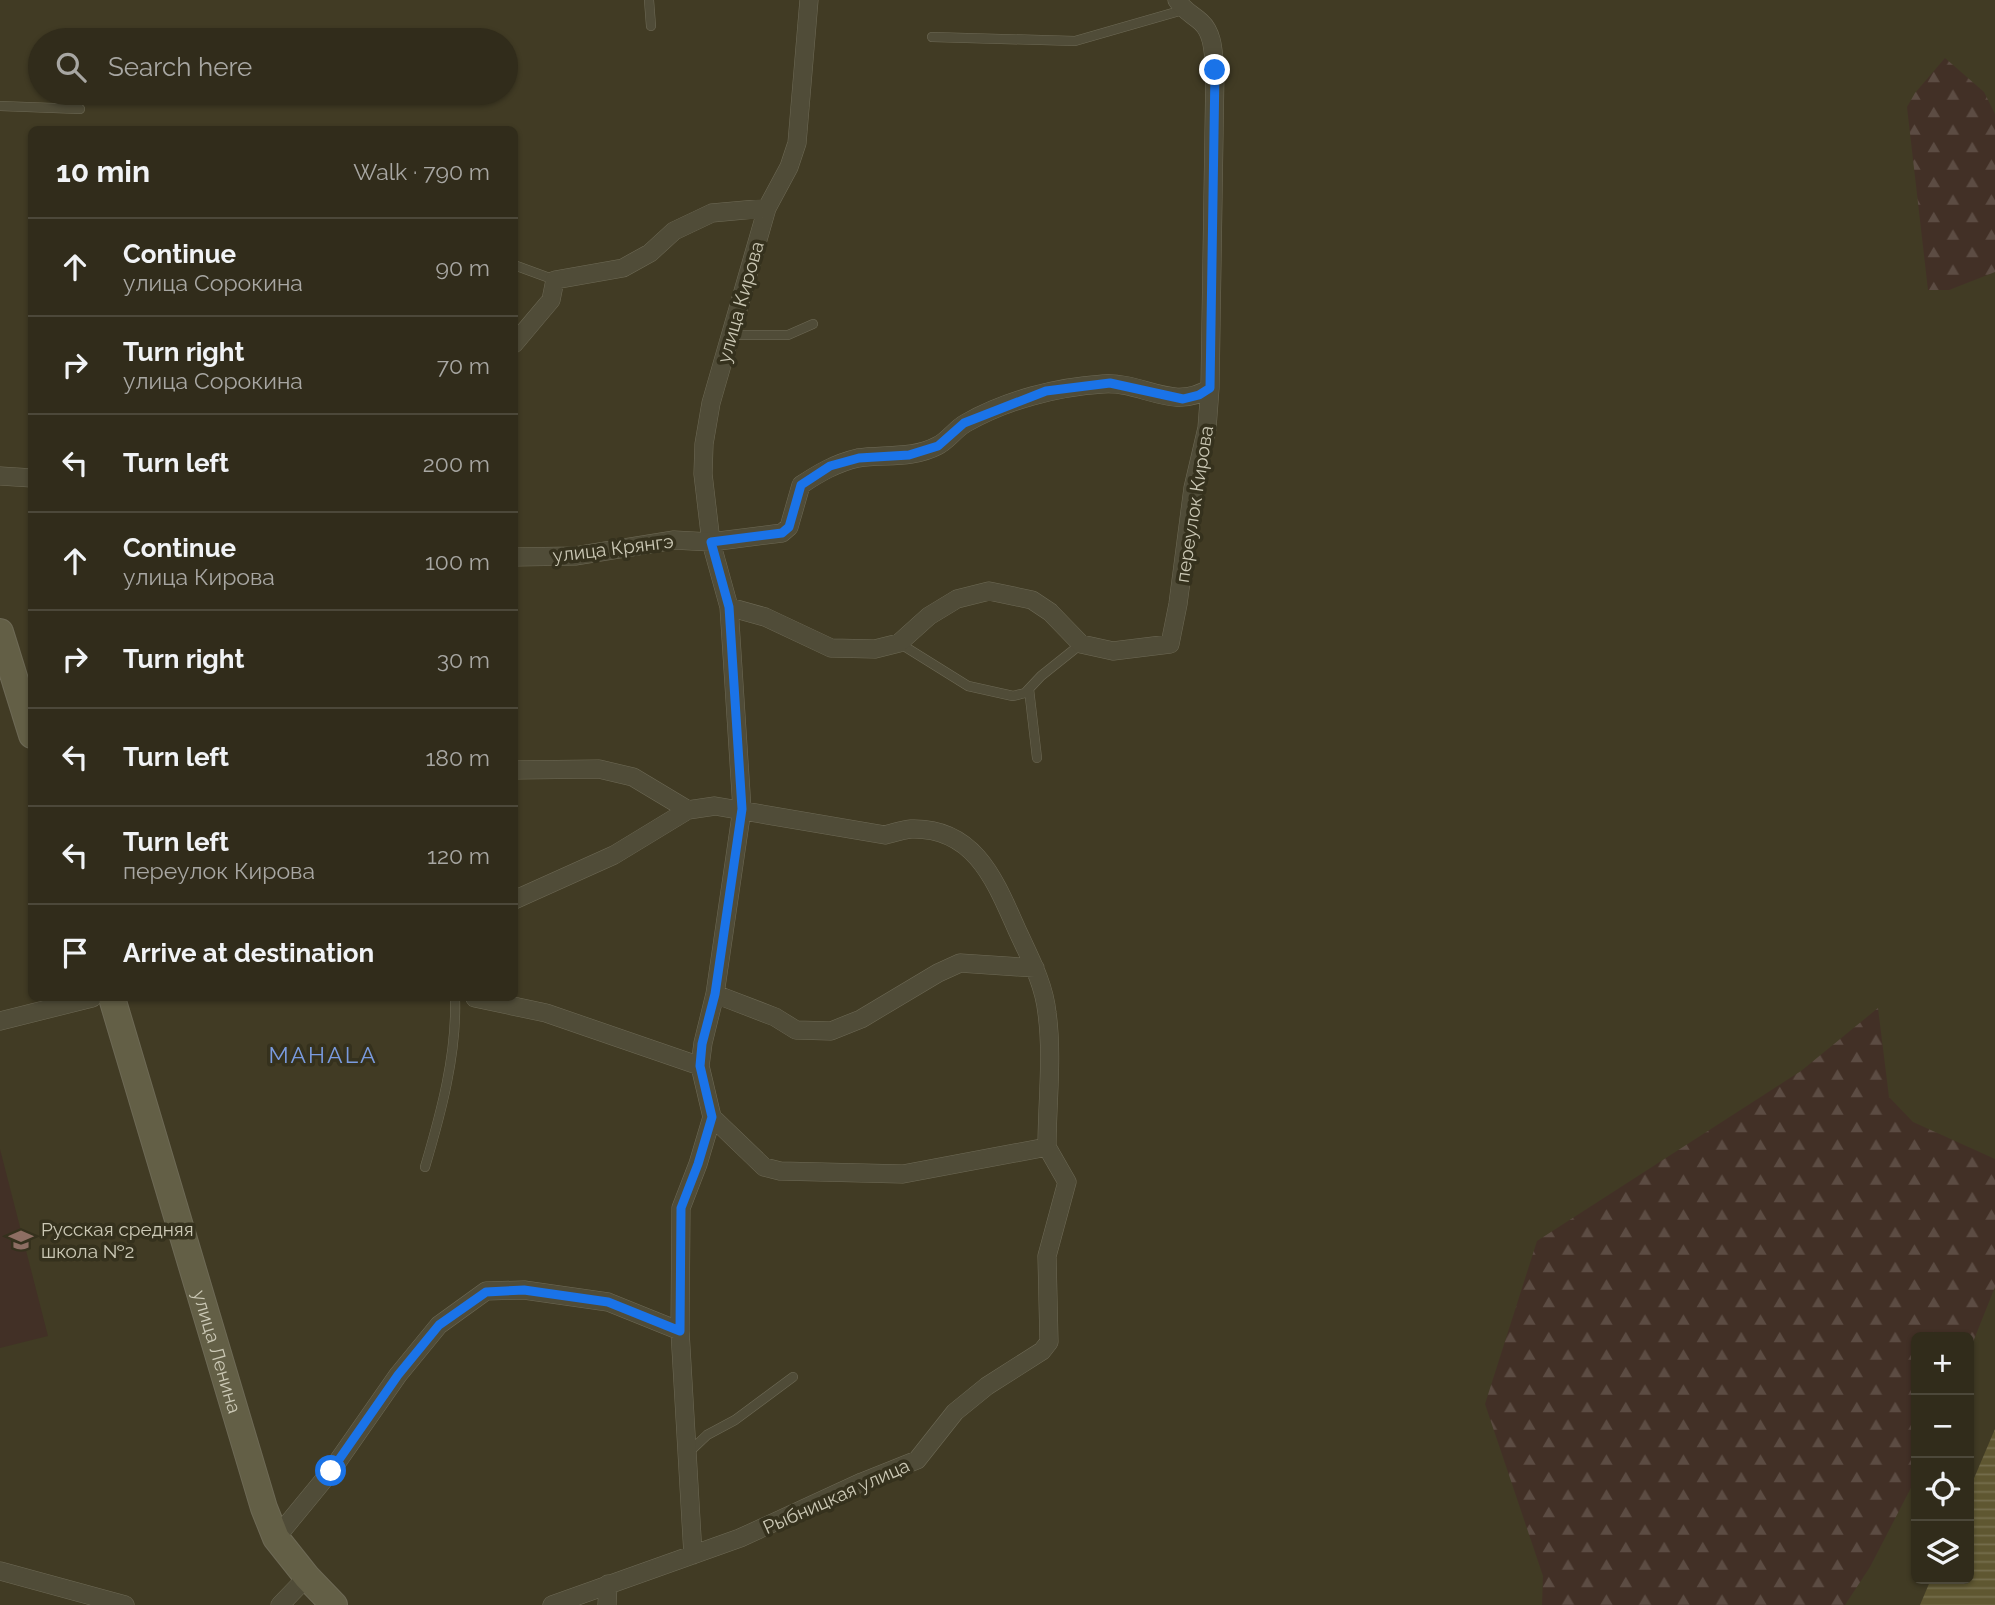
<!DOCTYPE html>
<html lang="en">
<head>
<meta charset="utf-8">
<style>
	:root { --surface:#312c1b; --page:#393424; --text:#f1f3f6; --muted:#a8a7a3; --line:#4c483a }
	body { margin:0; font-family:Raleway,sans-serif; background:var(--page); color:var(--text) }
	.controls { position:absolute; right:21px; bottom:21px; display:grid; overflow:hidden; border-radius:10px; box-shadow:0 2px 5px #0004 }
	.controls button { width:63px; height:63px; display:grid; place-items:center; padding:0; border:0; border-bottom:2px solid var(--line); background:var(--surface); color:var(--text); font:35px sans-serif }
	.stop { position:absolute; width:21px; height:21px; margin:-16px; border:5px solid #1a73e8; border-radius:50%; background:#fff }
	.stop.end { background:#1a73e8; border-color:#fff; box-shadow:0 2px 7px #0008 }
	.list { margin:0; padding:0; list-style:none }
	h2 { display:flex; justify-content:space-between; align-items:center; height:91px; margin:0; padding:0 28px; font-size:30px }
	h2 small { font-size:23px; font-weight:400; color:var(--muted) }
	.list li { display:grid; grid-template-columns:46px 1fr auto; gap:21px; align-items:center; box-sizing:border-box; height:98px; padding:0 28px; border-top:2px solid var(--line) }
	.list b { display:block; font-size:26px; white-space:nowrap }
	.list p { margin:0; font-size:23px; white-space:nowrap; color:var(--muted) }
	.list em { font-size:23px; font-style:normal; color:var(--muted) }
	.icon { flex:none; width:38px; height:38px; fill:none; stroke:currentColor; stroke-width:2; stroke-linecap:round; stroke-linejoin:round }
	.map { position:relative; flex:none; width:1995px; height:1605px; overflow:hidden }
	.search { position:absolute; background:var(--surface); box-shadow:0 2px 5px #0004; left:28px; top:28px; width:490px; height:77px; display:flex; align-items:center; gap:18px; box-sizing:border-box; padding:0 24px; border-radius:38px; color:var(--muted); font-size:26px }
	.panel { position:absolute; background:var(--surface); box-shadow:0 2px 5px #0004; left:28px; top:126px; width:490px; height:875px; border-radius:10px }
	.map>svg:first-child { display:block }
	.grass { fill:#423026 }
	.forest { fill:url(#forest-firs) }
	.water { fill:url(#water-rules) }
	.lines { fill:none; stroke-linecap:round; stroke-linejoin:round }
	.lane-casing { stroke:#6e6a56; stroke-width:10 }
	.street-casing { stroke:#6e6a56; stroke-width:19 }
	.secondary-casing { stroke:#6e6a56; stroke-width:28 }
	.lane { stroke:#504c38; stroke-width:9 }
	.street { stroke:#504c38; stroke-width:18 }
	.secondary { stroke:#635f46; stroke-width:26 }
	.route { stroke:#1a73e8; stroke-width:9 }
	.labels { text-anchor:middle; stroke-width:7; stroke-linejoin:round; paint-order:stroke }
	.street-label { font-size:19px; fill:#cbc8b5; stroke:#35311d }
	.poi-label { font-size:19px; fill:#cbc8b5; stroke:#35311d; text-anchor:start }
	.quarter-label { font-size:23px; letter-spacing:2px; fill:#7a9bdf; stroke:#35311d }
</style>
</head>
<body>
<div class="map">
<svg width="1995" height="1605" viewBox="0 0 1995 1605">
	<defs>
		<pattern id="forest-firs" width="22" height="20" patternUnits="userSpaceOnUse" patternTransform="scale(1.75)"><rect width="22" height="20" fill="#423026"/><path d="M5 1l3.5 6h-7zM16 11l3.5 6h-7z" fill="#5c4c43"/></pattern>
		<pattern id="water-rules" width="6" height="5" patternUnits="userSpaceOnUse" patternTransform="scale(1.75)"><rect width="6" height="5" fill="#5f5731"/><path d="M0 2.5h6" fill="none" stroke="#756e4d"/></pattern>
	</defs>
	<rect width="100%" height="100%" fill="#413b24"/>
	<path class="grass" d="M0,1149L48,1336L0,1348Z"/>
	<path class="forest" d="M1945,58L1984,92L1995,114V272L1949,290H1928L1907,107L1915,93Z
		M1878,1008L1889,1097L1913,1122L1995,1159V1287L1969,1352V1337H1916V1478L1870,1567L1845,1605H1542L1543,1576L1485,1404L1537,1241L1801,1071Z"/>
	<path class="water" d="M1995,1429V1605H1920L1931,1579H1969V1490Z"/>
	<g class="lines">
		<g class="lane-casing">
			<path id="lane" d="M649,0L651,26
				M932,37L1075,41L1183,10
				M0,106L80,109
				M514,265L555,280
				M731,335H788L813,324
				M899,643L968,686L1013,696L1025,693L1041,676L1081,644
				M1029,689L1037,758
				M425,1167C441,1113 457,1054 455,998
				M687,1454L707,1435L735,1420L793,1377"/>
		</g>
		<g class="street-casing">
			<path id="street" d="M514,344L551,300L555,280L623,268L650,253L674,231L712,213L767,208
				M0,476L32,478
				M514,557L575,556L674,540L711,542L782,533L789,527L801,485C819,473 836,463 858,458C884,454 912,459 937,446C948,441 955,429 966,423C1007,400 1056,387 1103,384C1142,381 1173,412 1210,388
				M729,607L765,617L831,648L875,649L899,643L929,616L957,599L989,591L1032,600L1050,612L1081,644L1113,651L1170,644L1178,604L1193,488L1207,428L1210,388L1215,70C1213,54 1214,34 1201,22C1192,14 1184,11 1177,0
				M514,770L599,769L633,777L688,810
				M514,900L614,855L688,810L715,806L885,835C893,833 902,830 911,829C976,827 996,883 1018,932C1030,958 1044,984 1047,1013C1053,1056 1047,1103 1047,1147
				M715,994L775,1017L796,1030L831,1031L861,1019L938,973L960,963L1035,968
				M475,998L546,1013L700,1066
				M0,1021L92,998
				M712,1117L764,1167L780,1171L903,1174L1047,1147
				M276,1538L331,1471L398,1375L439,1325L486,1291L524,1290L608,1302L680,1331
				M693,1555L680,1331L681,1208L698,1164L712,1117L700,1066L703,1043L715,994L742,809L729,607L711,542L703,474L704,444L711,403L767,208L789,167L797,143L809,0
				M0,1571L125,1605
				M280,1605L307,1577
				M552,1605L740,1538L862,1482L917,1460L955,1412L987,1386L1042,1351L1049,1342L1047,1256L1067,1182L1047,1147
				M607,1605L608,1584"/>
		</g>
		<g class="secondary-casing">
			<g id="secondary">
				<path d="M0,632L32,735"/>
				<path id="s1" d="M112,998L264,1508L276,1538L307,1577L334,1605"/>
			</g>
		</g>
		<use href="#lane" class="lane"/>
		<use href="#street" class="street"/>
		<use href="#secondary" class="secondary"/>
	</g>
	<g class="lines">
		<path class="route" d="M331,1471L398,1375L439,1325L486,1292L524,1290L608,1302L680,1331L681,1208L698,1164L712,1117L700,1066L702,1044L715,994L742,809L729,607L711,542L782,533L789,527L801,485L830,466L859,458L909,455L938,446L964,423L1046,391L1110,383L1183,399L1199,395L1210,388L1215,70"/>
	</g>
	<defs>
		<g id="school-bare" transform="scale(1.89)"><path d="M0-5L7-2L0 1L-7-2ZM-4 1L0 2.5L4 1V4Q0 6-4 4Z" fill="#8d6e63" stroke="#35311d" stroke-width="2.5" paint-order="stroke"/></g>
	</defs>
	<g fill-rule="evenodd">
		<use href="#school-bare" x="21" y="1240"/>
	</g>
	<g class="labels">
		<g class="street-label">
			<text transform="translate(740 302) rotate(-74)" y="7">улица Кирова</text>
			<text transform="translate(1194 504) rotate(-81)" y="7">переулок Кирова</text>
			<text transform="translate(613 548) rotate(-7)" y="7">улица Крянгэ</text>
			<text dy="7" stroke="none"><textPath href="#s1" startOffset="369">улица Ленина</textPath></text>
			<text transform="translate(836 1496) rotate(-24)" y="7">Рыбницкая улица</text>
		</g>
		<g class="poi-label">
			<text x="41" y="1236">Русская средняя<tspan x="41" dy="22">школа №2</tspan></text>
		</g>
		<g class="quarter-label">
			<text x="323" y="1063">MAHALA</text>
		</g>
	</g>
</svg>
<div class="controls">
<button>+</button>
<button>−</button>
<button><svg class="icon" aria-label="locate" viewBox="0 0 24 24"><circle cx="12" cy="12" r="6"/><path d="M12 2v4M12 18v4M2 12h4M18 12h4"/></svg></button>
<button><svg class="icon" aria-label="layers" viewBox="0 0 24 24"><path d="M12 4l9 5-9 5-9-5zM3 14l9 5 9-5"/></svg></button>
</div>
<div class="stop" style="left:331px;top:1471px"></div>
<div class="stop end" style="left:1215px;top:70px"></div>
<div class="search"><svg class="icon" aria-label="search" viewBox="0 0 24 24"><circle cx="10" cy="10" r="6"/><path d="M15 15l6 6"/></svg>Search here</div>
<section class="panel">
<h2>10 min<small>Walk · 790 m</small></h2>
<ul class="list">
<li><svg class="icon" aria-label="ahead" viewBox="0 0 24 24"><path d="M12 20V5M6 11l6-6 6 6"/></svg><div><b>Continue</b><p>улица Сорокина</p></div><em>90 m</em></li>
<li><svg class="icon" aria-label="right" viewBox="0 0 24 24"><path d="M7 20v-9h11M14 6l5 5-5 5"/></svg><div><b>Turn right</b><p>улица Сорокина</p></div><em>70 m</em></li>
<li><svg class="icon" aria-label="left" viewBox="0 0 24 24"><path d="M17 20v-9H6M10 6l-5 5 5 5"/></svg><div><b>Turn left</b></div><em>200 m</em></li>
<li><svg class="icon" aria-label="ahead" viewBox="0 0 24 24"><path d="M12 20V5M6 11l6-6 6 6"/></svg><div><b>Continue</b><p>улица Кирова</p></div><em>100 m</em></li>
<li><svg class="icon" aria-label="right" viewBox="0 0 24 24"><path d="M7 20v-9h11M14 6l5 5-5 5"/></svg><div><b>Turn right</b></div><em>30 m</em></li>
<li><svg class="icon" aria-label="left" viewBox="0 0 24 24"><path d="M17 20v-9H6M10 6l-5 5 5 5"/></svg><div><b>Turn left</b></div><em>180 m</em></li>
<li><svg class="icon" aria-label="left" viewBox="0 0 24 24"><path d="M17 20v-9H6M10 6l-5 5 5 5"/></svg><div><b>Turn left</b><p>переулок Кирова</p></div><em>120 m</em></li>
<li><svg class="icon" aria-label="arrive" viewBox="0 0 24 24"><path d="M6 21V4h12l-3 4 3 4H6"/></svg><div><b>Arrive at destination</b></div></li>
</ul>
</section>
</div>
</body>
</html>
